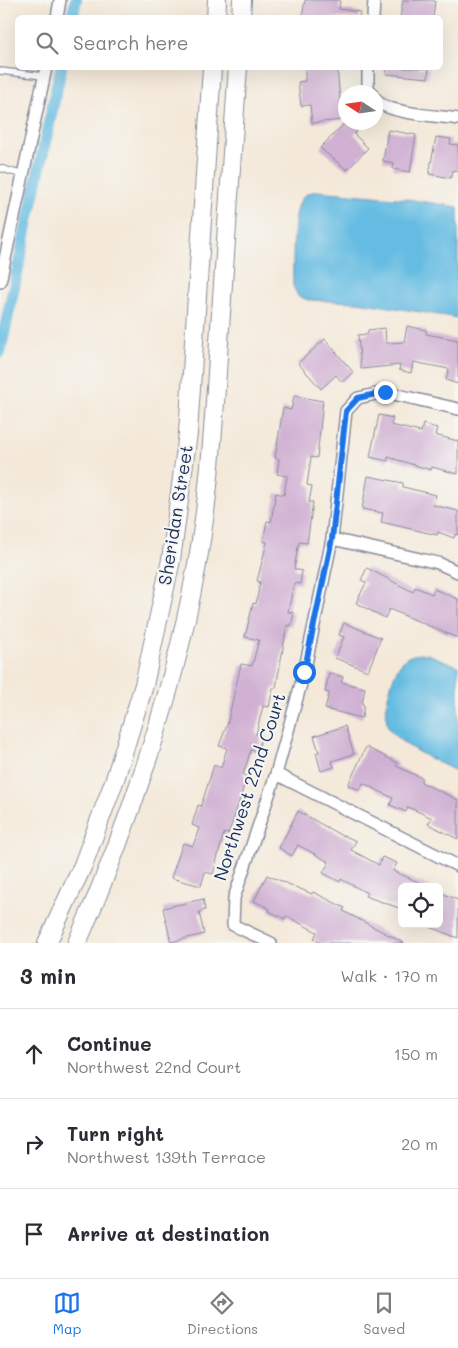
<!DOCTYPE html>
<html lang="en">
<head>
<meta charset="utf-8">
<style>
	:root { --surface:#fff; --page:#f2f2f3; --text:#2b2b33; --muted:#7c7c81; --line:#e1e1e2; --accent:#1a73e8 }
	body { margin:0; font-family:Mali,sans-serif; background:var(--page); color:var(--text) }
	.controls { position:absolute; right:15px; bottom:15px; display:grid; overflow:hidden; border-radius:8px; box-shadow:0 5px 20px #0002 }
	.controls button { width:45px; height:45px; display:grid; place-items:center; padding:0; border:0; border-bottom:1px solid var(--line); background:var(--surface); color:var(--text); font:25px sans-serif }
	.compass { position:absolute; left:338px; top:85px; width:45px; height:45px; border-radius:50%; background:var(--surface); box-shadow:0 5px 20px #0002; rotate:282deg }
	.stop { position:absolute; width:15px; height:15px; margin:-11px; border:4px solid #1a73e8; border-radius:50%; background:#fff }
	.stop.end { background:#1a73e8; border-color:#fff; box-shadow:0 1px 5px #0008 }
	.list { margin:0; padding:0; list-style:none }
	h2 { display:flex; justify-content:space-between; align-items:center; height:65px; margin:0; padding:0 20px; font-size:21px }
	h2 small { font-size:16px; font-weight:400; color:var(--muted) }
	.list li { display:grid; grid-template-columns:32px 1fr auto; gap:15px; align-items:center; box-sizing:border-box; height:90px; padding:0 20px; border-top:1px solid var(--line) }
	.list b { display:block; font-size:19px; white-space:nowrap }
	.list p { margin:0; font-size:16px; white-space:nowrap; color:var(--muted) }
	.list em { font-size:16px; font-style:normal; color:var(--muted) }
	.icon { flex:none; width:28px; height:28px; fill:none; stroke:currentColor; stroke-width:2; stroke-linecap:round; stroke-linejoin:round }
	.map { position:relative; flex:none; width:458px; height:943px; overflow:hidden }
	.search { position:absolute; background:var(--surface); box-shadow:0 5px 20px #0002; left:15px; right:15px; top:15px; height:55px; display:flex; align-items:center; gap:12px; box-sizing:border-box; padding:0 18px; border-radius:8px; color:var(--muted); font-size:19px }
	.sheet { height:335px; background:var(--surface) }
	nav { display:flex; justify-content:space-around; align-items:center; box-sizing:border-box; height:70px; border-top:1px solid var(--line); background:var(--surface); font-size:14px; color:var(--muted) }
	nav a { display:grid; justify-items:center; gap:2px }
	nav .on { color:var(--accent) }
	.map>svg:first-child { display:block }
	.water { fill:#65bce2; stroke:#4076a0 }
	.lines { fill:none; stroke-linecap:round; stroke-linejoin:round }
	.canal { stroke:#65bce2; stroke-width:12 }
	.building { fill:#d0b0d3 }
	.service-casing { stroke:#888c9c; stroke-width:8 }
	.minor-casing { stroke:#888c9c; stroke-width:14 }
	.primary-casing { stroke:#888c9c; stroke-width:20 }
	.service { stroke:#fff; stroke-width:5.5 }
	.minor { stroke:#fff; stroke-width:11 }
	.primary { stroke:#fff; stroke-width:18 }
	.route { stroke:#1a73e8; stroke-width:6 }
	.labels { text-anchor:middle; stroke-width:4; stroke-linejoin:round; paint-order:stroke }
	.street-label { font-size:18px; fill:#1b2f5e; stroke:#f6f6f2 }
</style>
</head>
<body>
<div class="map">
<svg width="458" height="943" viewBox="0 0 458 943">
	<rect width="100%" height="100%" fill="#f6f6f2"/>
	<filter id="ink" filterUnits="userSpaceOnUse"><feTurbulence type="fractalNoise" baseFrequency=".02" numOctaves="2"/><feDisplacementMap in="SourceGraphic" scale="10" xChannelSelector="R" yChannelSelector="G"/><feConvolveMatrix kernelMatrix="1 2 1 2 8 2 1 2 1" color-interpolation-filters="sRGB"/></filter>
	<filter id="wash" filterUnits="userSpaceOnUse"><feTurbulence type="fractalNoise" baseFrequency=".0096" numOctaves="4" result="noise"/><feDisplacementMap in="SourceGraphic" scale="20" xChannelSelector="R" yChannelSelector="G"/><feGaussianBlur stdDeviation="1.12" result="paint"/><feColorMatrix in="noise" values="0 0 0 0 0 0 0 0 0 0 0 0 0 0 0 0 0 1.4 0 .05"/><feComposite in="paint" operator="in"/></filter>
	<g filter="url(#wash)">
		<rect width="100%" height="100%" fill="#f4e9d9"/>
		<path class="water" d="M317,191L407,199L458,207V318L358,302L308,300L298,296L293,286C293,268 292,214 301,200C304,194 311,192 317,191Z
			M427,654L458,666V772C440,763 401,746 390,730C380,716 392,669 405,659C412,654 419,654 427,654Z"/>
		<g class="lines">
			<path class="canal" d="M72,18L76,0
				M0,352L61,68"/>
		</g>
		<g id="blocks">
			<path class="building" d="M305,0H340L339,9L360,12L359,18H302Z
				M403,0L435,1L433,18H400Z
				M305,68H337L342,120L312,123L310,105L301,106L298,82L305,81Z
				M387,68H429L428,78L386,74Z
				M346,122H365L354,134L368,148L347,170L320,148Z
				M388,130L416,135L410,172L393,169L394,163L383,161Z
				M436,137L451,139L450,144L458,145V171L453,170L451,178L429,174Z
				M407,326L426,330V334L458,340V384L446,380L449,369L413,362L411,373L399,370L400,365L361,369L358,335L368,334V330L385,328L386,343L404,342Z
				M325,339L353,372L342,382L336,375L321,389L298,363Z
				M294,396L323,401L317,458L311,457L307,485L312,486L309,502H313L307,543L299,542L294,569L302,571L300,584L294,583L288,612L294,613L291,626L287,625L276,688H273L269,707L263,706L256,734L262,736L257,752L251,750L243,775L247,776L234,818L228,834L224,833L213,874L205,872L201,886L171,878L183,843L193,846L199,828L192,825L198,805L201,806L214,765L221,768L227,748L219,746L227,725L241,664L252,666L259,640L245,637L253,603L256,604L260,582L257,581L267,542L263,541L267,521L271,522L276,493L284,495L287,476L277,474L279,459L275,458L283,408L291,410Z
				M379,415L393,418L391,425L421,432L423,424L437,428L435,435L458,441V474L432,467L431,470L388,457V461L370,457Z
				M368,476L403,483V487L436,495L433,505L458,511V535L455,534L454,538L438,532L437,535L381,522L383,513L362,509Z
				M367,568L413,592L415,587L432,594L434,589L458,599V638L389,609L385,618L356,603L366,583L361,580Z
				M344,623L381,638L368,671L335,658L344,637L339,635Z
				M329,673L343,677L341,682L365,688L362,704L364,705L362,718L325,709L329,693L325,692Z
				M345,726L354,754L332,761L334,767L321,771L316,753L319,752L314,736Z
				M366,747L398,763L396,766L422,778L421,782L458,800V839L428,824L432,818L408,807L406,812L390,805L393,798L363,783L360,790L348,785Z
				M298,811L342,836L343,835L356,841L351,850L379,865L382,857L397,863L393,871L430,887H402V901L399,908L365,896L367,893L341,879L340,882L323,873L329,862L298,845L292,856L279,848Z
				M267,875L312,894L313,892L345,908L343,911L404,943H322L314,939L317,932L286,916L285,919L269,911L270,909L254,901Z
				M439,892L458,900V938L425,925L439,924Z
				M203,899L205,910L199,912L204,934L171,942L163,908Z"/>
		</g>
	</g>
	<g filter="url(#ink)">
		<use href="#blocks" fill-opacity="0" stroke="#888c9c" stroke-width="1"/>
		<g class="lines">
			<g class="service-casing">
				<path id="service" d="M0,71L44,76
					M0,168L23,175"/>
			</g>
			<g class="minor-casing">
				<path id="minor" d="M57,18L60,0
					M373,18L374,0
					M368,68V88L371,92
					M376,99C385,114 440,116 458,119
					M0,282L46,68
					M332,539L438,563L458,572
					M276,774L458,866
					M271,943L233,925L234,898L276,774L304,673L332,539L346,411L358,398L385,392L458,409"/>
			</g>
			<g class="primary-casing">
				<path id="primary" d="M216,18L217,0
					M241,18L242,0
					M47,943L83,865L115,779L144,685L171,560L188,433L212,68
					M77,943C130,823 172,699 196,570C210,495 214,418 219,342C225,250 231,159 238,68"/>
			</g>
			<use href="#service" class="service"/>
			<use href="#minor" class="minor"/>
			<use href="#primary" class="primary"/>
		</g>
	</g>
	<g class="lines" filter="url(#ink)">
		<path class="route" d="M304,672L332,539L346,411L358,398L385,392"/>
	</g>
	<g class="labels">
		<g class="street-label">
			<text transform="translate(176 515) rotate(-81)" y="6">Sheridan Street</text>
			<text transform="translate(250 787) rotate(-72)" y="6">Northwest 22nd Court</text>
		</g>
	</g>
</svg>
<div class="controls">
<button><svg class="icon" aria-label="locate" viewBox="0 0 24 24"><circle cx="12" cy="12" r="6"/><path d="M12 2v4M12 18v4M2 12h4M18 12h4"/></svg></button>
</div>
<svg class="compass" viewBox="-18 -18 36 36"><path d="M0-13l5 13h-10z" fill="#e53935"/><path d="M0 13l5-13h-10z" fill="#7c7c81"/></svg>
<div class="stop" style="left:304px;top:672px"></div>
<div class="stop end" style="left:385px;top:392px"></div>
<div class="search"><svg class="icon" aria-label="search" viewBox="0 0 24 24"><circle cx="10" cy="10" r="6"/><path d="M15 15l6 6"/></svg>Search here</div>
</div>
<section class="sheet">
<h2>3 min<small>Walk · 170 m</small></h2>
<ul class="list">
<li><svg class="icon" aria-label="ahead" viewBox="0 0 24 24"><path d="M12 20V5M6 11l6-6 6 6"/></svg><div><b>Continue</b><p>Northwest 22nd Court</p></div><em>150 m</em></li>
<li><svg class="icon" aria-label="right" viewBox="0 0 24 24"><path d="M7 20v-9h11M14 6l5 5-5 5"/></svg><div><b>Turn right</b><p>Northwest 139th Terrace</p></div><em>20 m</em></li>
<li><svg class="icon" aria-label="arrive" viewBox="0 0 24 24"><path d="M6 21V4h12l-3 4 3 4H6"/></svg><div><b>Arrive at destination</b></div></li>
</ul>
</section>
<nav>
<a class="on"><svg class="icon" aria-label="map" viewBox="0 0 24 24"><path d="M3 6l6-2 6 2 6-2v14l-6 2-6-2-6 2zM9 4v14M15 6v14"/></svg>Map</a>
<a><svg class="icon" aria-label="directions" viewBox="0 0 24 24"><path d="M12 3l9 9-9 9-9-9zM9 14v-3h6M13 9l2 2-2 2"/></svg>Directions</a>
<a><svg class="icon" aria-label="saved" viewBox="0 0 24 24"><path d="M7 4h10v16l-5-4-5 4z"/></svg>Saved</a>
</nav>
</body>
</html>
